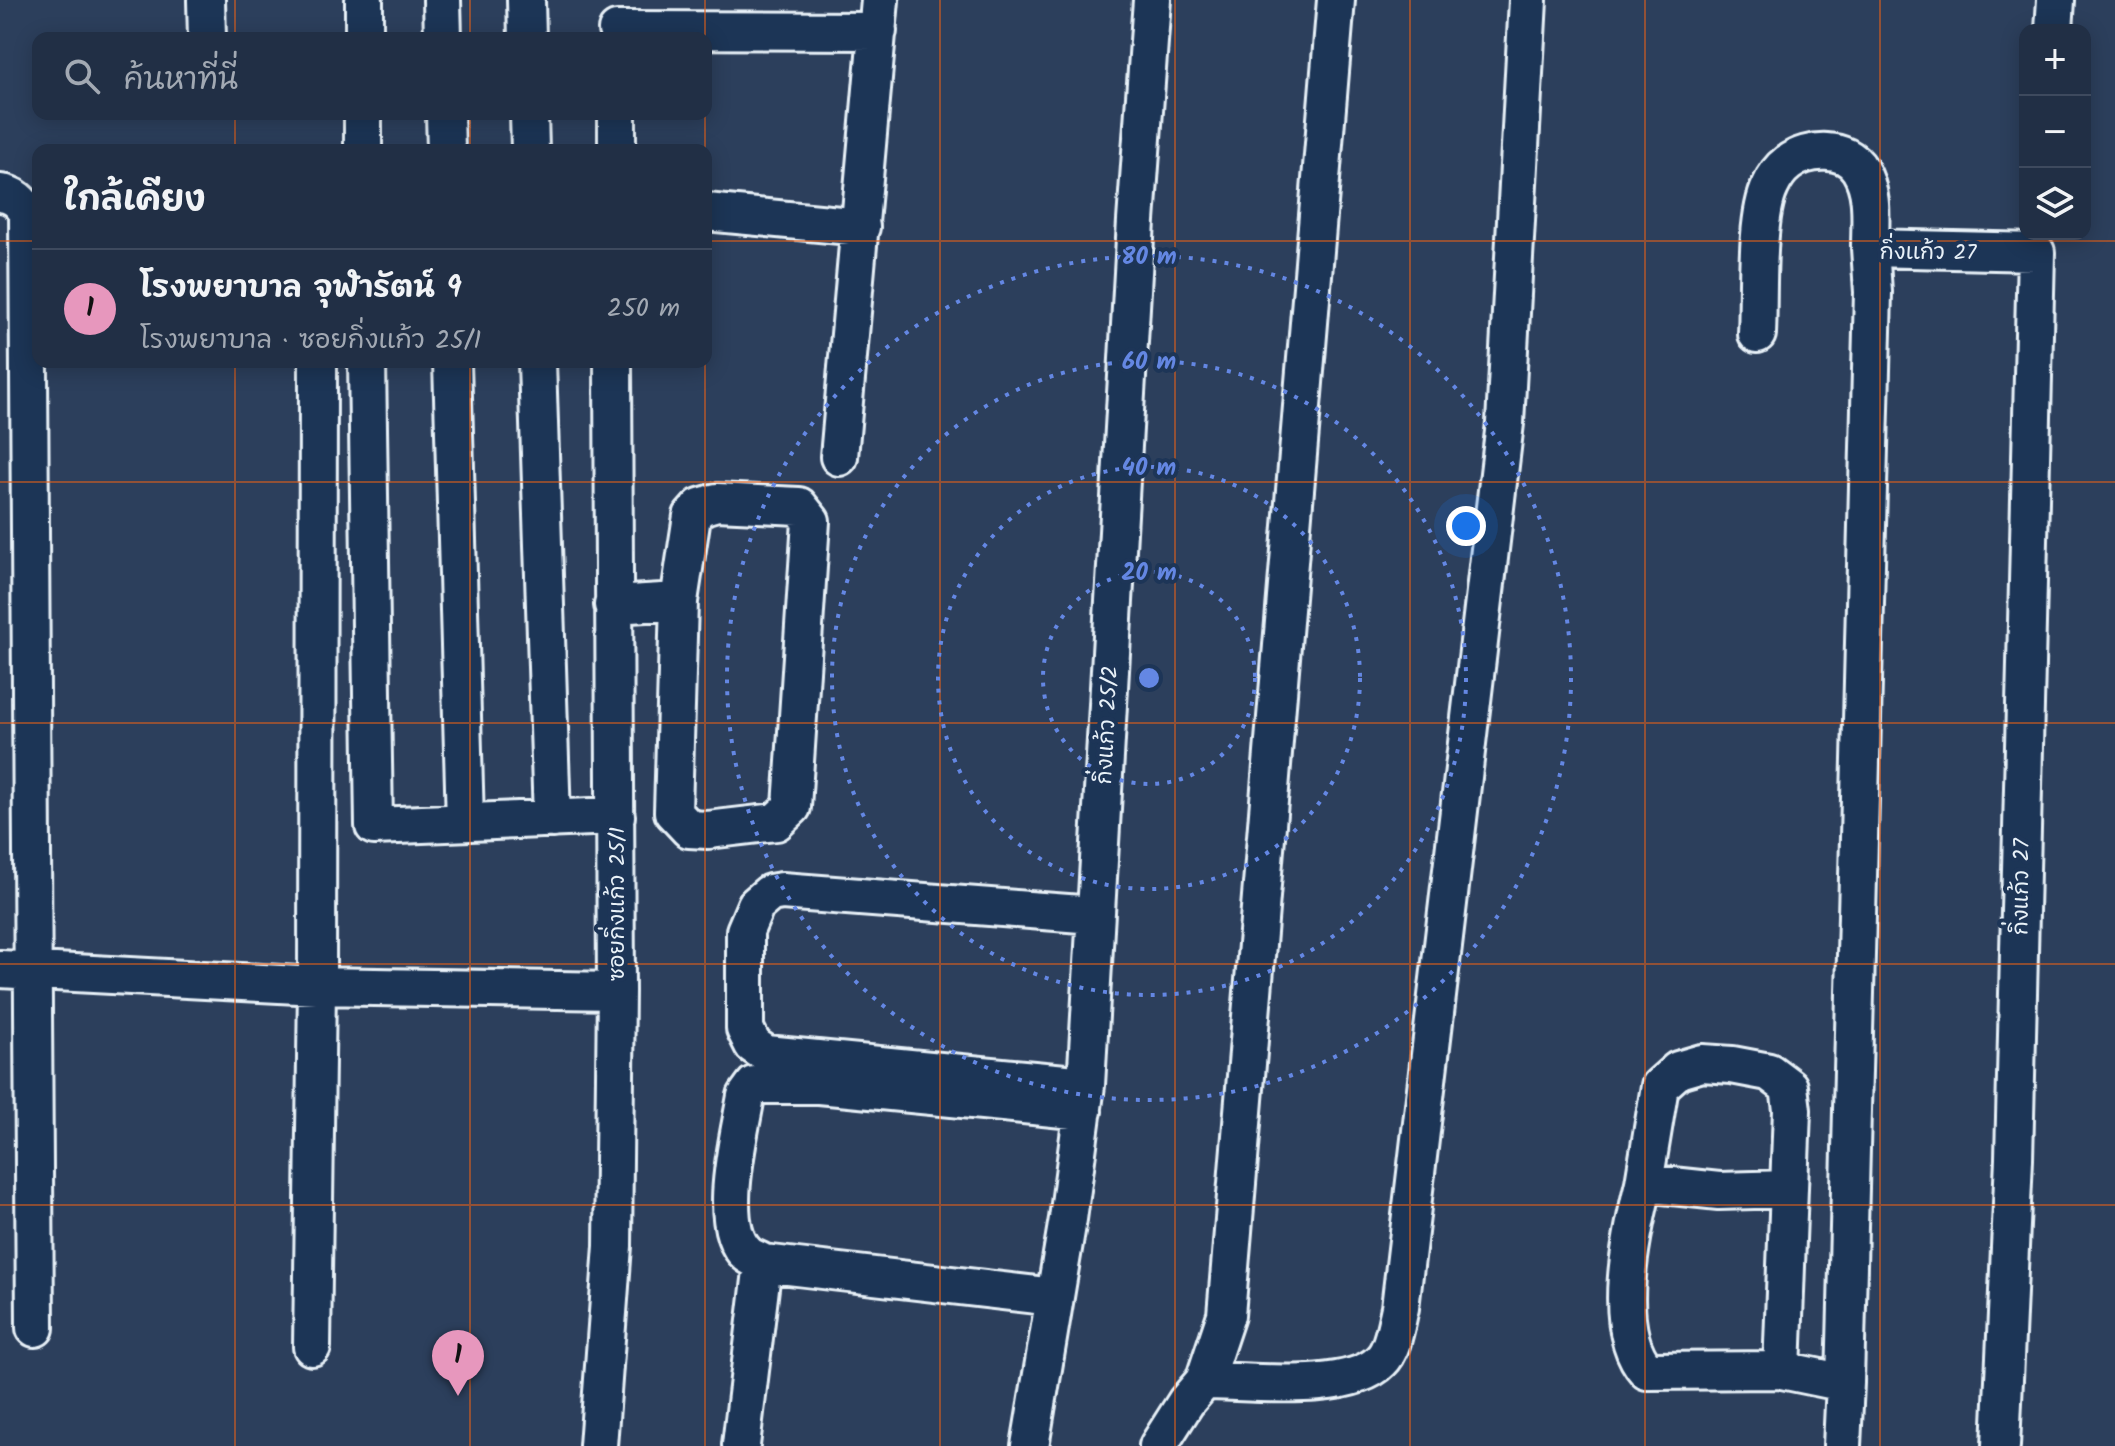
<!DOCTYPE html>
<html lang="th">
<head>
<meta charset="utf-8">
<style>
	:root { --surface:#212f45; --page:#29374c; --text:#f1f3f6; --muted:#a2a9b3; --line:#3e4a5e; --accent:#e797bd }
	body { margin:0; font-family:Kalam,"Playpen Sans Thai",sans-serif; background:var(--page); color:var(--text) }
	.controls { position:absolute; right:24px; top:24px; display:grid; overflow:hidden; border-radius:16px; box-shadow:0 4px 20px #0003 }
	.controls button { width:72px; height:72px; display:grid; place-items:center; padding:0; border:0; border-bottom:2px solid var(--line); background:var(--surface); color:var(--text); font:40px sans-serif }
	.you { position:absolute; left:1466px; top:526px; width:28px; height:28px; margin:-20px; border:6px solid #fff; border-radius:50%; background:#1a73e8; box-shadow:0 0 0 12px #1a73e833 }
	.badge { display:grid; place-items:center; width:52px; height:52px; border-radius:50%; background:var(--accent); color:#111; font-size:26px; font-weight:700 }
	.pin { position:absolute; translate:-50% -66px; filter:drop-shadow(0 2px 4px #0008) }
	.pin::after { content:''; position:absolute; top:42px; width:28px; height:24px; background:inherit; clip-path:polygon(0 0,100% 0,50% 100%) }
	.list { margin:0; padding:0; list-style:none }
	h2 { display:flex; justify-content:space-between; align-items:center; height:104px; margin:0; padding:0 32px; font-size:34px }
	h2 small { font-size:26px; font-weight:400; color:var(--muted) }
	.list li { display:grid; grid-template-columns:52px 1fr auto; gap:24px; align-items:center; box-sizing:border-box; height:120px; padding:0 32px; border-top:2px solid var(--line) }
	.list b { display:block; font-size:30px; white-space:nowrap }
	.list p { margin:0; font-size:26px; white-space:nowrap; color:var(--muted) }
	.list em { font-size:26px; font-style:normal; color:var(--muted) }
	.icon { flex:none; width:44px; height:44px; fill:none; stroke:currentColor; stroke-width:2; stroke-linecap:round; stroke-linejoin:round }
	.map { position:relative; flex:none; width:2115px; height:1446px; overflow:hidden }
	.search { position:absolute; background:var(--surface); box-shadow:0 4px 20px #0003; left:32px; top:32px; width:680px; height:88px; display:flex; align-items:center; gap:20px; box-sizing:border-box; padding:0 28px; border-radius:16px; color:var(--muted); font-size:30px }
	.panel { position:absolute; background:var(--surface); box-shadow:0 4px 20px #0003; left:32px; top:144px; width:680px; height:224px; border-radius:16px }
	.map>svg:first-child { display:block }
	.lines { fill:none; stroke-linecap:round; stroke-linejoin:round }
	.minor-casing { stroke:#e8f1f8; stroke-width:42 }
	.minor { stroke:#1d3557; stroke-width:36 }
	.grid { fill:none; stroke:#e86118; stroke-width:2; stroke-opacity:0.55 }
	.ring { fill:none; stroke:#6487e3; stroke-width:4; stroke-dasharray:4 8 }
	.labels { text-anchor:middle; stroke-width:8; stroke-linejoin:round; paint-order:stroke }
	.street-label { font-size:22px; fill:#e8f1f8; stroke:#1d3557 }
	.centre { fill:#6487e3; stroke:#1d3557; stroke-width:4 }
	.ring-label { font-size:24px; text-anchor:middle; font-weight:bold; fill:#6487e3; stroke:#1d3557; stroke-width:8; stroke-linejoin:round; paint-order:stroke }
</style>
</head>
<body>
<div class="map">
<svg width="2115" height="1446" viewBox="0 0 2115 1446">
	<rect width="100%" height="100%" fill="#2c3f5c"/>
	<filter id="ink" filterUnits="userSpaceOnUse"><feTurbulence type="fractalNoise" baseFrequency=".0125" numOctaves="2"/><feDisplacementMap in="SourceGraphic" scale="16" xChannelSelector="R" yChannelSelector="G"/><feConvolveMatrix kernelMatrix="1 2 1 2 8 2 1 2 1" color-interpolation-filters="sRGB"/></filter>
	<g filter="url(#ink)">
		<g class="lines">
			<g class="minor-casing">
				<path id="minor" d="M206,0L207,38
					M442,0L443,38
					M526,0L527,38
					M617,30L878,31
					M2054,30L2056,0
					M364,38V0
					M445,114L446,150
					M529,114L530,150
					M363,150V114
					M617,150V114
					M0,193C14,194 21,202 28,213L35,1328
					M706,212L861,227
					M1757,334C1759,296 1755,218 1770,187C1774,178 1780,169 1788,163C1808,148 1846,146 1860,170C1874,193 1870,221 1870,248
					M367,362L374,826L616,816
					M452,362L465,822
					M537,362L552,819
					M839,457L880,0
					M717,502L799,506L811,521L792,807L776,822L708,830L689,829L673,812L679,601L692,516L700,507Z
					M613,605L679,601
					M0,969L317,986L616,991
					M1086,1085L766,1054L753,1045L745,1029V931L756,905L770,893L782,891L1094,915
					M1644,1183L1660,1086L1678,1070L1702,1063L1732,1065L1769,1072L1789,1087L1792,1110L1782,1370
					M1789,1189L1719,1191L1644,1183C1632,1232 1609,1329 1647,1371L1782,1370L1845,1383
					M1054,1297L763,1263C759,1260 751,1258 747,1254C715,1226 740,1133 746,1096L754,1085H819L1083,1111
					M312,1347L317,986L318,362
					M1204,1381C1249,1381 1349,1394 1381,1361C1393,1350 1396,1324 1400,1308L1505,423L1528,0
					M741,1445L763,1263
					M598,1446L613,1246L616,991L613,362
					M1030,1446L1068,1219L1086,1085L1136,221L1152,0
					M1158,1446L1186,1402L1204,1381L1226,1315L1336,0
					M1842,1446L1845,1383L1873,292L1870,248L2036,252L2014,1159L2001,1446"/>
			</g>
			<use href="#minor" class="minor"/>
		</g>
	</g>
	<path class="grid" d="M235,0V38M470,0V38M705,0V38M940,0V1446M1175,0V1446M1410,0V1446M1645,0V1446M1880,0V1446M235,114V150M470,114V150M705,114V150M0,241H38M706,241H2115M235,362V1446M470,362V1446M705,362V1446M0,482H2115M0,723H2115M0,964H2115M0,1205H2115"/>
	<g class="ring">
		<circle cx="1149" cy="678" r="106"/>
		<circle cx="1149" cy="678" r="211"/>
		<circle cx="1149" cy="678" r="317"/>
		<circle cx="1149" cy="678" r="422"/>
	</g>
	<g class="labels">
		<g class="street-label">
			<text x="1928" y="259">กิ่งแก้ว 27</text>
			<text transform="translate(1106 725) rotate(-87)" y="8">กิ่งแก้ว 25/2</text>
			<text transform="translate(2020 887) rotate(-89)" y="8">กิ่งแก้ว 27</text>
			<text transform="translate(616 904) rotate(-90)" y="8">ซอยกิ่งแก้ว 25/1</text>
		</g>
	</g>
	<circle cx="1149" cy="678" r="12" class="centre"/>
	<g class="ring-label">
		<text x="1149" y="264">80 m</text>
		<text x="1149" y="369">60 m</text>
		<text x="1149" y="475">40 m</text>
		<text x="1149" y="580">20 m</text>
	</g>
</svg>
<div class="controls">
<button>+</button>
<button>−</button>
<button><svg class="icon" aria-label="layers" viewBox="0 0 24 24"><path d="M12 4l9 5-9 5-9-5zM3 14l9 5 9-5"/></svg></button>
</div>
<div class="you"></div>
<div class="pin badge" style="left:458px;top:1396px">1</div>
<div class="search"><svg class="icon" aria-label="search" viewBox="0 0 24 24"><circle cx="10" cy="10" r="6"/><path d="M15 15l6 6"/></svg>ค้นหาที่นี่</div>
<section class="panel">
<h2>ใกล้เคียง<small></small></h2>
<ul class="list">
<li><span class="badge">1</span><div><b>โรงพยาบาล จุฬารัตน์ 9</b><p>โรงพยาบาล · ซอยกิ่งแก้ว 25/1</p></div><em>250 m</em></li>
</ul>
</section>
</div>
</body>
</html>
